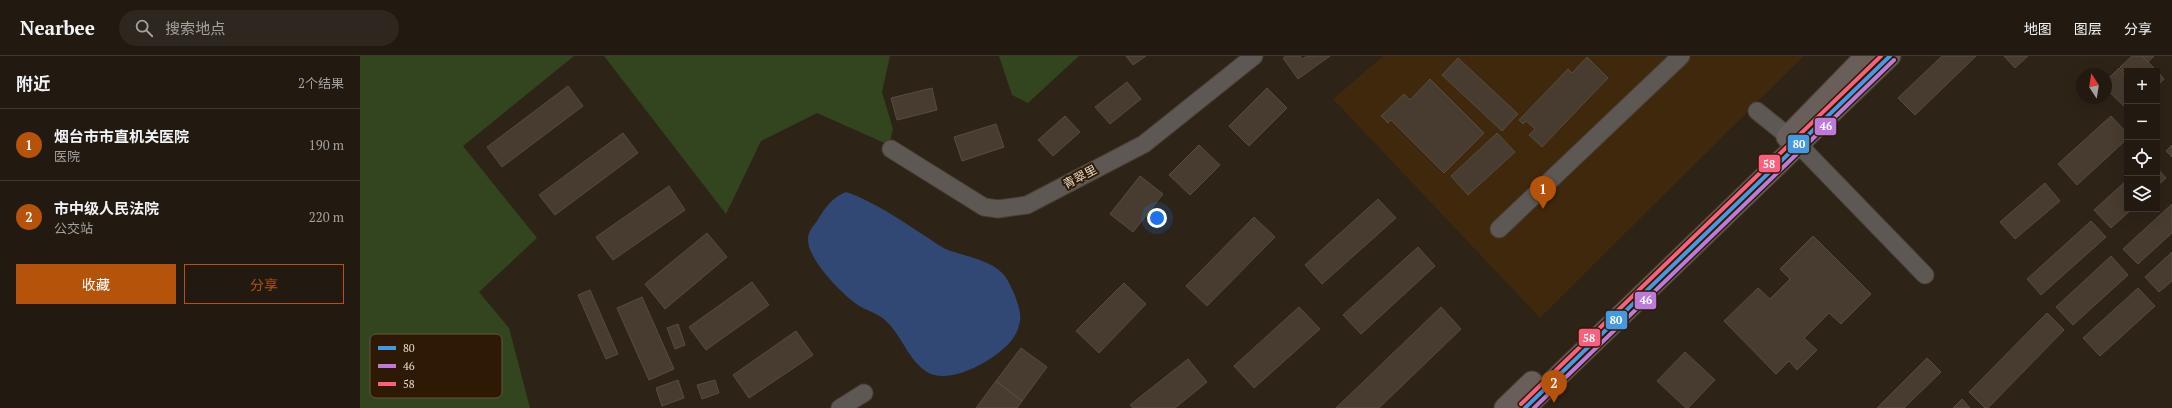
<!DOCTYPE html>
<html lang="zh">
<head>
<meta charset="utf-8">
<style>
	:root { --surface:#221a11; --page:#2e271f; --text:#f1f3f6; --muted:#a2a19f; --line:#3f3831; --accent:#b45309 }
	body { margin:0; font-family:"PT Serif","Noto Sans SC",serif; background:var(--page); color:var(--text) }
	.controls { position:absolute; right:12px; top:12px; display:grid; overflow:hidden; border-radius:0px; box-shadow:0 4px 16px #0002 }
	.controls button { width:36px; height:36px; display:grid; place-items:center; padding:0; border:0; border-bottom:1px solid var(--line); background:var(--surface); color:var(--text); font:20px sans-serif }
	.compass { position:absolute; left:1716px; top:12px; width:36px; height:36px; border-radius:50%; background:var(--surface); box-shadow:0 4px 16px #0002; rotate:348deg }
	.you { position:absolute; left:797px; top:162px; width:14px; height:14px; margin:-10px; border:3px solid #fff; border-radius:50%; background:#1a73e8; box-shadow:0 0 0 6px #1a73e833 }
	.badge { display:grid; place-items:center; width:26px; height:26px; border-radius:50%; background:var(--accent); color:#fff; font-size:13px; font-weight:700 }
	.pin { position:absolute; translate:-50% -33px; filter:drop-shadow(0 1px 2px #0008) }
	.pin::after { content:''; position:absolute; top:21px; width:14px; height:12px; background:inherit; clip-path:polygon(0 0,100% 0,50% 100%) }
	.list { margin:0; padding:0; list-style:none }
	h2 { display:flex; justify-content:space-between; align-items:center; height:52px; margin:0; padding:0 16px; font-size:17px }
	h2 small { font-size:13px; font-weight:400; color:var(--muted) }
	.list li { display:grid; grid-template-columns:26px 1fr auto; gap:12px; align-items:center; box-sizing:border-box; height:72px; padding:0 16px; border-top:1px solid var(--line) }
	.list b { display:block; font-size:15px; white-space:nowrap }
	.list p { margin:0; font-size:13px; white-space:nowrap; color:var(--muted) }
	.list em { font-size:13px; font-style:normal; color:var(--muted) }
	.actions { display:flex; gap:8px; padding:12px 16px }
	.actions a { flex:1; padding:9px 0; border:1px solid var(--accent); border-radius:0px; text-align:center; font-size:14px; color:var(--accent) }
	.actions .main { background:var(--accent); color:#fff }
	.icon { flex:none; width:22px; height:22px; fill:none; stroke:currentColor; stroke-width:2; stroke-linecap:round; stroke-linejoin:round }
	.map { position:relative; flex:none; width:1812px; height:352px; overflow:hidden }
	header { display:flex; align-items:center; gap:24px; box-sizing:border-box; height:56px; padding:0 20px; background:var(--surface); border-bottom:1px solid var(--line) }
	header strong { font-size:19px }
	nav { display:flex; gap:22px; margin-inline-start:auto; font-size:14px }
	.search { width:280px; height:36px; background:var(--page); display:flex; align-items:center; gap:10px; box-sizing:border-box; padding:0 14px; border-radius:22px; color:var(--muted); font-size:15px }
	main { display:flex }
	aside { flex:1; background:var(--surface) }
	.map>svg:first-child { display:block }
	.built { fill:#3f280c }
	.green { fill:#32451f }
	.water { fill:#324874 }
	.building { fill:#483c30; stroke:#564c42 }
	.lines { fill:none; stroke-linecap:round; stroke-linejoin:round }
	.minor-casing { stroke:#4a4036; stroke-width:19 }
	.major-casing { stroke:#4a4036; stroke-width:23 }
	.minor { stroke:#5e5854; stroke-width:17 }
	.major { stroke:#685f5a; stroke-width:21 }
	.bus-1-casing { stroke:#2e1a04; stroke-width:7 }
	.bus-2-casing { stroke:#2e1a04; stroke-width:7 }
	.bus-3-casing { stroke:#2e1a04; stroke-width:7 }
	.bus-1 { stroke:#4699e1; stroke-width:4 }
	.bus-2 { stroke:#bd7bd9; stroke-width:4 }
	.bus-3 { stroke:#f8607d; stroke-width:4 }
	.labels { text-anchor:middle; stroke-width:4; stroke-linejoin:round; paint-order:stroke }
	.street-label { font-size:12px; fill:#e8dacd; stroke:#2e1a04 }
	.key { fill:#2e1a04; stroke:#665440; stroke-width:1 }
	.key-label { font-size:11px; fill:#e8dacd }
	.line-badge { stroke:#2e1a04; stroke-width:1.5 }
	.badge-label { font-size:11px; text-anchor:middle; font-weight:bold; fill:#fff }
</style>
</head>
<body>
<header>
<strong>Nearbee</strong>
<div class="search"><svg class="icon" aria-label="search" viewBox="0 0 24 24"><circle cx="10" cy="10" r="6"/><path d="M15 15l6 6"/></svg>搜索地点</div>
<nav><a>地图</a><a>图层</a><a>分享</a></nav>
</header>
<main>
<aside>
<h2>附近<small>2个结果</small></h2>
<ul class="list">
<li><span class="badge">1</span><div><b>烟台市市直机关医院</b><p>医院</p></div><em>190 m</em></li>
<li><span class="badge">2</span><div><b>市中级人民法院</b><p>公交站</p></div><em>220 m</em></li>
</ul>
<div class="actions"><a class="main">收藏</a><a>分享</a></div>
</aside>
<div class="map">
<svg width="1812" height="352" viewBox="0 0 1812 352">
	<rect width="100%" height="100%" fill="#2e2317"/>
	<path class="built" d="M1023,0H1444L1180,262L973,43Z"/>
	<path class="green" d="M0,0H214L103,90L177,182L119,236L149,272L170,352H0Z
		M244,0H530L522,36L533,73L529,89L457,57L401,85L366,158Z
		M639,0H719L668,47L652,39Z"/>
	<path class="water" d="M486,136C513,145 541,164 565,180C572,184 580,191 588,194C607,201 638,205 648,225C653,234 662,254 660,265C659,269 658,275 655,279C643,301 590,331 567,316C550,305 543,284 530,269C519,256 507,256 495,247C480,236 447,202 448,183C448,176 453,170 457,165C465,152 471,142 486,136Z"/>
	<path class="building" d="M766,0H786L773,9Z
		M926,0H940L942,3L947,0H970L938,23L923,2Z
		M1582,0H1616L1555,59L1538,42Z
		M1644,0H1668L1655,12Z
		M1772,0H1782L1797,15H1767V18L1760,11Z
		M1782,0H1794L1788,6Z
		M1227,1L1248,22L1182,91L1169,79L1175,73L1166,65L1163,68L1159,64L1208,13L1212,17Z
		M1098,2L1158,58L1142,75L1082,19Z
		M1759,12L1767,20V53L1746,33V25Z
		M1797,15L1804,23L1797,30Z
		M1070,23L1124,77L1084,117L1031,64L1028,67L1021,60L1044,38L1050,44Z
		M767,26L781,43L750,68L735,51Z
		M208,30L223,50L142,111L127,91Z
		M572,32L577,54L537,64L531,42Z
		M907,32L927,52L889,90L869,70Z
		M705,60L720,76L693,100L678,84Z
		M1751,60L1767,77V83L1717,129L1698,108Z
		M636,68L644,91L602,105L594,81Z
		M263,77L278,97L195,159L179,139Z
		M1137,77L1155,96L1108,139L1091,120Z
		M839,89L860,109L830,139L809,119Z
		M1812,89V101L1806,95Z
		M1797,112L1806,122L1797,130Z
		M780,120L803,138L773,176L750,158Z
		M1767,124V153H1772L1751,172L1734,154Z
		M1685,127L1700,145L1655,183L1640,166Z
		M309,130L325,154L253,204L236,181Z
		M1018,143L1036,162L962,228L945,209Z
		M1812,148V177L1778,208L1763,193Z
		M894,161L915,181L847,250L826,230Z
		M1731,165L1746,181L1681,239L1667,223Z
		M347,177L367,201L305,253L285,228Z
		M1453,180L1511,238L1481,268L1469,257L1444,282L1457,294L1437,314L1429,305L1416,318L1364,265L1398,232L1410,243L1430,223L1420,213Z
		M1058,191L1075,210L1001,278L983,259Z
		M1812,196V225L1799,236L1785,221Z
		M1751,200L1768,219L1713,269L1696,251Z
		M392,226L409,249L346,294L329,271Z
		M764,227L786,248L739,297L716,275Z
		M1778,232L1795,250L1740,300L1723,282Z
		M230,234L258,298L246,303L218,239Z
		M282,241L314,313L289,324L257,252Z
		M939,251L960,273L894,332L874,310Z
		M1081,251L1101,273L1019,352H976Z
		M1687,257L1704,274L1628,352H1625L1609,336Z
		M318,268L325,289L315,293L307,272Z
		M436,275L453,299L389,342L373,319Z
		M661,292L687,311L662,345L636,325Z
		M1325,296L1355,324L1328,352H1326L1297,325Z
		M1567,302L1581,316L1544,352H1517Z
		M828,303L847,326L815,352H773L770,349Z
		M318,324L324,342L302,350L296,332Z
		M355,324L359,337L342,343L337,329Z
		M636,325L662,345L657,352H616Z
		M1602,343L1610,352H1593Z"/>
	<g class="lines">
		<g class="minor-casing">
			<path id="minor" d="M1397,55L1439,89L1565,219
				M531,93L624,151L638,153L667,149L784,88L894,0
				M1139,173L1321,0
				M480,352L504,337"/>
		</g>
		<g class="major-casing">
			<path id="major" d="M1427,81L1506,0
				M1145,352L1172,326
				M1165,352L1530,0"/>
		</g>
		<use href="#minor" class="minor"/>
		<use href="#major" class="major"/>
		<g class="bus-1-casing">
			<path id="bus-1" d="M1165,352L1530,0"/>
		</g>
		<g class="bus-2-casing">
			<path id="bus-2" d="M1174,352L1534,4"/>
		</g>
		<g class="bus-3-casing">
			<path id="bus-3" d="M1161,348L1521,0"/>
		</g>
		<use href="#bus-1" class="bus-1"/>
		<use href="#bus-2" class="bus-2"/>
		<use href="#bus-3" class="bus-3"/>
	</g>
	<g class="labels">
		<g class="street-label">
			<text transform="translate(720 121) rotate(-28)" y="4">青翠里</text>
		</g>
	</g>
	<rect x="10" y="278" width="132" height="64" rx="6" class="key"/>
	<rect x="18" y="290" width="18" height="4" fill="#4699e1"/>
	<rect x="18" y="308" width="18" height="4" fill="#bd7bd9"/>
	<rect x="18" y="326" width="18" height="4" fill="#f8607d"/>
	<g class="key-label">
		<text x="43" y="296">80</text>
		<text x="43" y="314">46</text>
		<text x="43" y="332">58</text>
	</g>
	<g class="line-badge">
		<rect x="1454" y="61" width="23" height="19" rx="4" fill="#bd7bd9"/>
		<rect x="1427" y="78" width="23" height="20" rx="4" fill="#4699e1"/>
		<rect x="1398" y="98" width="23" height="19" rx="4" fill="#f8607d"/>
		<rect x="1274" y="235" width="23" height="19" rx="4" fill="#bd7bd9"/>
		<rect x="1245" y="254" width="23" height="20" rx="4" fill="#4699e1"/>
		<rect x="1218" y="272" width="23" height="19" rx="4" fill="#f8607d"/>
	</g>
	<g class="badge-label">
		<text x="1466" y="74">46</text>
		<text x="1439" y="92">80</text>
		<text x="1409" y="112">58</text>
		<text x="1286" y="248">46</text>
		<text x="1256" y="268">80</text>
		<text x="1229" y="286">58</text>
	</g>
</svg>
<div class="controls">
<button>+</button>
<button>−</button>
<button><svg class="icon" aria-label="locate" viewBox="0 0 24 24"><circle cx="12" cy="12" r="6"/><path d="M12 2v4M12 18v4M2 12h4M18 12h4"/></svg></button>
<button><svg class="icon" aria-label="layers" viewBox="0 0 24 24"><path d="M12 4l9 5-9 5-9-5zM3 14l9 5 9-5"/></svg></button>
</div>
<svg class="compass" viewBox="-18 -18 36 36"><path d="M0-13l5 13h-10z" fill="#e53935"/><path d="M0 13l5-13h-10z" fill="#a2a19f"/></svg>
<div class="you"></div>
<div class="pin badge" style="left:1183px;top:153px">1</div>
<div class="pin badge" style="left:1194px;top:347px">2</div>
</div>
</main>
</body>
</html>
